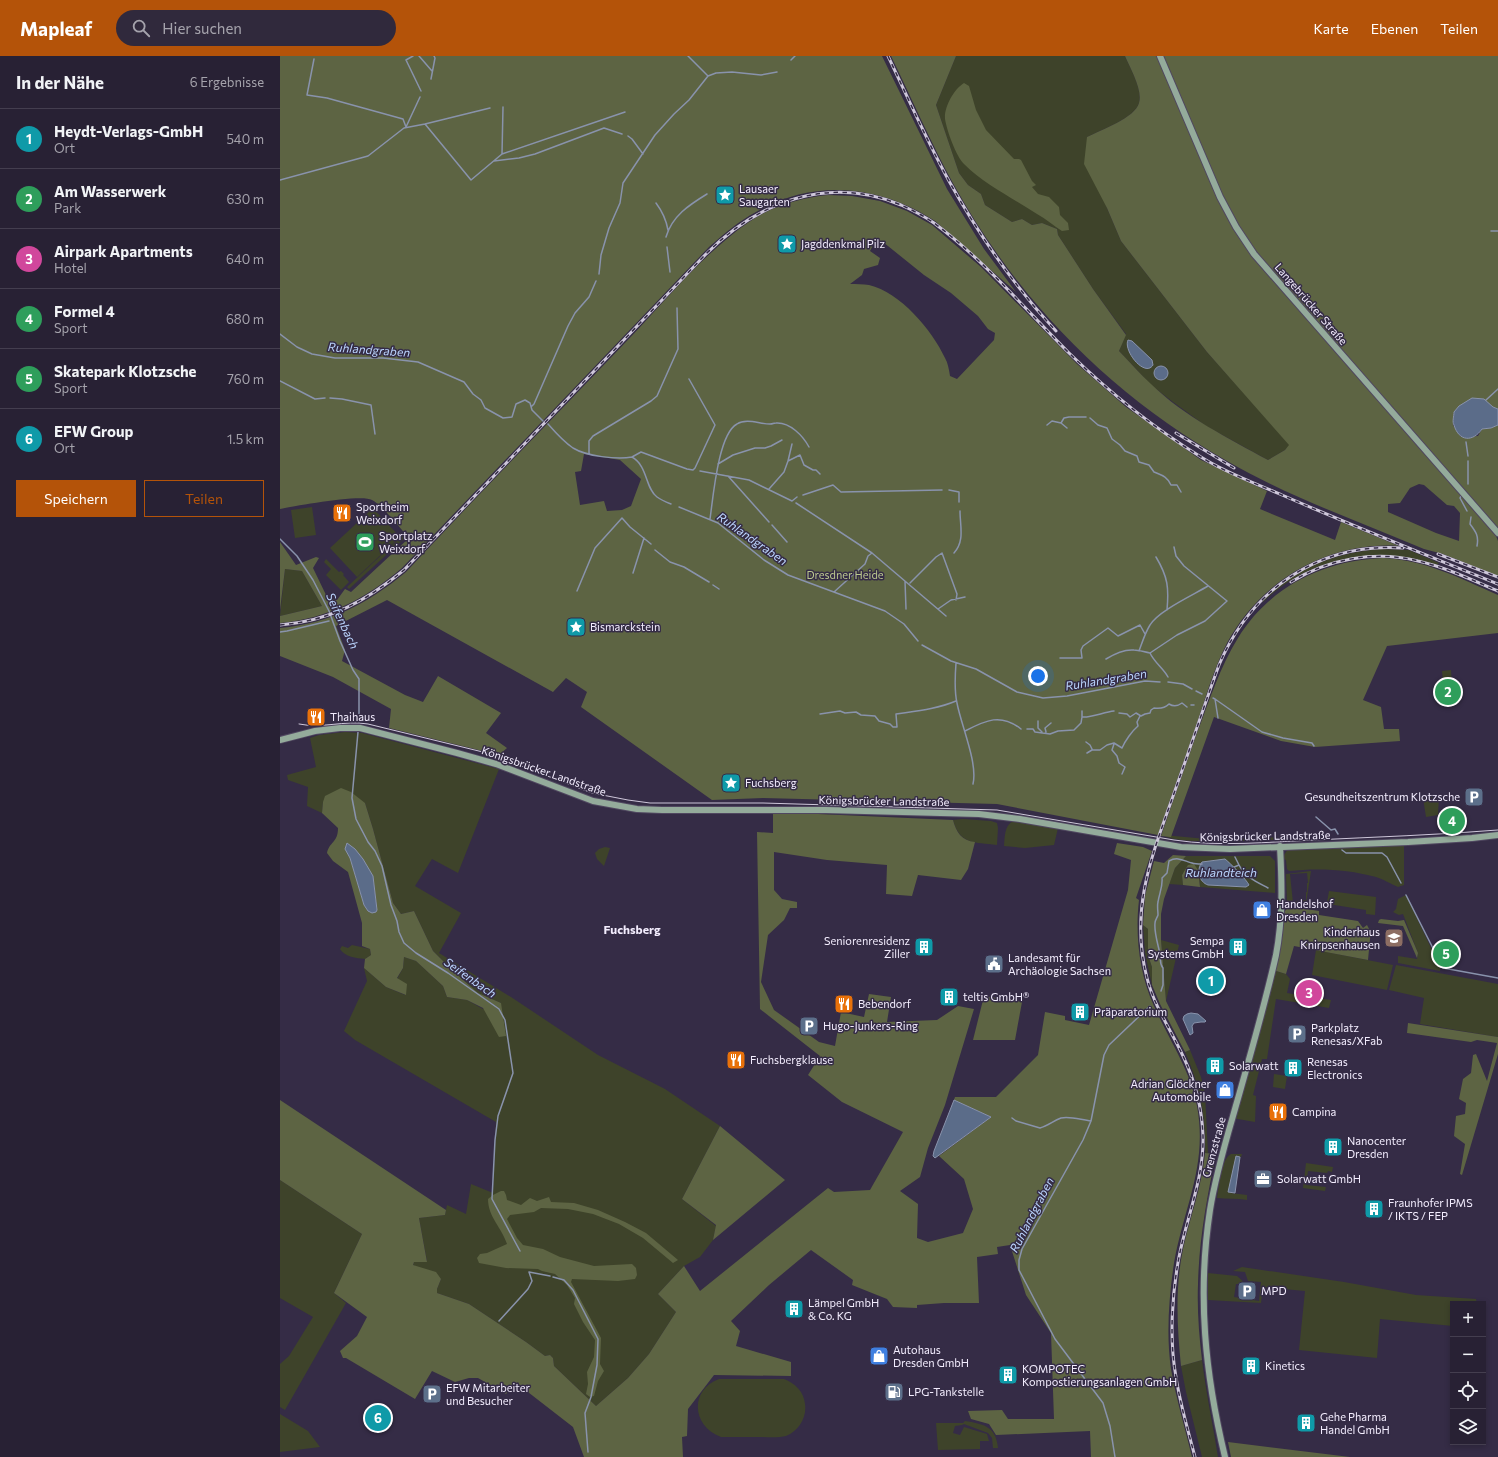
<!DOCTYPE html>
<html lang="de">
<head>
<meta charset="utf-8">
<style>
	:root { --surface:#282134; --page:#30293c; --text:#f1f3f6; --muted:#a5a3ac; --line:#443e4f; --accent:#b45309 }
	body { margin:0; font-family:Commissioner,sans-serif; background:var(--page); color:var(--text) }
	.controls { position:absolute; right:12px; bottom:12px; display:grid; overflow:hidden; border-radius:0px; box-shadow:0 2px 6px #0003 }
	.controls button { width:36px; height:36px; display:grid; place-items:center; padding:0; border:0; border-bottom:1px solid var(--line); background:var(--surface); color:var(--text); font:20px sans-serif }
	.you { position:absolute; left:758px; top:620px; width:14px; height:14px; margin:-10px; border:3px solid #fff; border-radius:50%; background:#1a73e8; box-shadow:0 0 0 6px #1a73e833 }
	.badge { display:grid; place-items:center; width:26px; height:26px; border-radius:50%; background:var(--accent); color:#fff; font-size:13px; font-weight:700 }
	.pin { position:absolute; translate:-50% -50%; border:2px solid #fff; box-shadow:0 1px 4px #0006 }
	.list { margin:0; padding:0; list-style:none }
	h2 { display:flex; justify-content:space-between; align-items:center; height:52px; margin:0; padding:0 16px; font-size:17px }
	h2 small { font-size:13px; font-weight:400; color:var(--muted) }
	.list li { display:grid; grid-template-columns:26px 1fr auto; gap:12px; align-items:center; box-sizing:border-box; height:60px; padding:0 16px; border-top:1px solid var(--line) }
	.list b { display:block; font-size:15px; white-space:nowrap }
	.list p { margin:0; font-size:13px; white-space:nowrap; color:var(--muted) }
	.list em { font-size:13px; font-style:normal; color:var(--muted) }
	.actions { display:flex; gap:8px; padding:12px 16px }
	.actions a { flex:1; padding:9px 0; border:1px solid var(--accent); border-radius:0px; text-align:center; font-size:14px; color:var(--accent) }
	.actions .main { background:var(--accent); color:#fff }
	.icon { flex:none; width:22px; height:22px; fill:none; stroke:currentColor; stroke-width:2; stroke-linecap:round; stroke-linejoin:round }
	.map { position:relative; flex:none; width:1218px; height:1401px; overflow:hidden }
	header { display:flex; align-items:center; gap:24px; box-sizing:border-box; height:56px; padding:0 20px; background:var(--accent); color:#fff }
	header strong { font-size:19px }
	nav { display:flex; gap:22px; margin-inline-start:auto; font-size:14px }
	.search { width:280px; height:36px; background:var(--page); display:flex; align-items:center; gap:10px; box-sizing:border-box; padding:0 14px; border-radius:22px; color:var(--muted); font-size:15px }
	main { display:flex }
	aside { flex:1; background:var(--surface) }
	.map>svg:first-child { display:block }
	.green { fill:#3e432a; fill-rule:evenodd }
	.forest { fill:#5d6443; fill-rule:evenodd }
	.water { fill:#5b6c89; stroke:#8993ac }
	.lines { fill:none; stroke-linecap:round; stroke-linejoin:round }
	.stream { stroke:#8993ac; stroke-width:1.5 }
	.secondary-casing { stroke:#504760; stroke-width:8 }
	.secondary { stroke:#94ab9b; stroke-width:6 }
	.tram { stroke:#cec7da; stroke-width:1 }
	.rail-casing { stroke:#cec7da; stroke-width:3 }
	.rail { stroke:#352c46; stroke-width:1.5; stroke-dasharray:4.5; stroke-linecap:butt }
	.labels { text-anchor:middle; stroke-width:3; stroke-linejoin:round; paint-order:stroke }
	.poi-label { font-size:11px; fill:#f3edfe; stroke:#352c46; text-anchor:start }
	.street-label { font-size:11px; fill:#f3edfe; stroke:#352c46 }
	.park-label { font-size:11px; fill:#bcc98e; stroke:#352c46 }
	.water-label { font-size:12px; font-style:italic; fill:#bbd5fe; stroke:#352c46 }
	.neighbourhood-label { font-size:12px; font-weight:bold; fill:#f3edfe; stroke:#352c46 }
</style>
</head>
<body>
<header>
<strong>Mapleaf</strong>
<div class="search"><svg class="icon" aria-label="search" viewBox="0 0 24 24"><circle cx="10" cy="10" r="6"/><path d="M15 15l6 6"/></svg>Hier suchen</div>
<nav><a>Karte</a><a>Ebenen</a><a>Teilen</a></nav>
</header>
<main>
<aside>
<h2>In der Nähe<small>6 Ergebnisse</small></h2>
<ul class="list">
<li><span class="badge" style="background:#0f9aa8">1</span><div><b>Heydt-Verlags-GmbH</b><p>Ort</p></div><em>540 m</em></li>
<li><span class="badge" style="background:#2e9e5b">2</span><div><b>Am Wasserwerk</b><p>Park</p></div><em>630 m</em></li>
<li><span class="badge" style="background:#d1479c">3</span><div><b>Airpark Apartments</b><p>Hotel</p></div><em>640 m</em></li>
<li><span class="badge" style="background:#2e9e5b">4</span><div><b>Formel 4</b><p>Sport</p></div><em>680 m</em></li>
<li><span class="badge" style="background:#2e9e5b">5</span><div><b>Skatepark Klotzsche</b><p>Sport</p></div><em>760 m</em></li>
<li><span class="badge" style="background:#0f9aa8">6</span><div><b>EFW Group</b><p>Ort</p></div><em>1.5 km</em></li>
</ul>
<div class="actions"><a class="main">Speichern</a><a>Teilen</a></div>
</aside>
<div class="map">
<svg width="1218" height="1401" viewBox="0 0 1218 1401">
	<rect width="100%" height="100%" fill="#352c46"/>
	<path class="green" d="M676,0H845C850,12 863,34 859,47C855,62 821,74 807,81L827,152L841,185L927,296L1010,389L1005,394L988,404L926,370L893,346L871,329L839,295L846,278L813,233L778,179L777,173L762,167L752,169L742,163L732,166L705,149L701,138L688,129L679,117L656,49Z
		M32,451L36,479L15,482L11,454Z
		M93,452L120,481L77,521L50,492Z
		M124,478L126,481L69,533L67,531Z
		M1101,493L1129,494L1159,507L1157,509C1098,489 1029,501 983,546L982,545C1017,511 1054,497 1101,493Z
		M46,503L59,516L61,515L64,518L63,519L69,526L61,534L46,519L51,513L44,506Z
		M5,513L22,515L42,550L0,560Z
		M1171,614L1173,643L1165,644L1162,615Z
		M65,676L82,677L219,713L178,817L152,803L135,830L181,857L159,897L231,941L318,999L385,1033L440,1070L402,1143L436,1170L433,1184L420,1201L404,1210L378,1238L396,1256L369,1298L348,1322L316,1350L274,1310L273,1302L270,1299L265,1300L246,1286L189,1248L157,1237V1233L161,1223L133,1209L134,1206L147,1205L139,1162L165,1159L167,1149L186,1158L191,1128L213,1137L216,1066L75,984L64,975L87,925L84,912L106,931L125,939L126,928L117,923L123,912L124,901L136,905L163,930L167,941L187,944L203,953L221,947L198,937L175,917L153,895L134,855L121,858L113,847L93,773L85,747L43,746L42,757L27,750L28,731L8,724L7,719L36,711L30,682L39,679Z
		M1159,740L1158,759L1146,761L1143,742Z
		M683,763L711,765L717,767L718,772L717,789C694,786 680,789 673,764Z
		M733,765H738L778,772L774,789L745,792L724,790C725,781 724,770 733,765Z
		M883,779L927,783L1011,781V783C987,784 899,790 883,779Z
		M1100,789H1124V829L1118,831C1111,828 1103,823 1096,821C1067,813 1037,812 1009,815L1007,813L1006,804L1004,803V799L1008,793Z
		M325,791L330,792L324,810L317,803L315,797L319,793Z
		M906,800H990L995,805V837L920,831L918,814L902,818L903,829L889,828L895,812ZM950,807L953,812L969,829L966,831L928,829Z
		M1031,815L1026,848L1015,846L1016,845L1026,844V836H1027V827H1028L1027,817L1010,818L1013,847H1007L1006,818Z
		M1049,835L1096,841L1095,859L1086,858V854L1048,848L1047,853L1046,852Z
		M1126,839L1160,911V915L1118,907V900L1137,903L1138,897L1123,858L1119,859L1113,856L1116,853L1118,843Z
		M863,869L868,873V899L872,911V929L865,897Z
		M881,884L899,889L886,945Z
		M72,889L90,893L91,899L85,903C76,902 65,901 60,893L62,890L68,892Z
		M1159,892L1170,895L1169,901L1178,902L1177,908L1166,910Z
		M1036,894L1113,909L1107,934L1032,919Z
		M1116,909L1218,928V981L1140,968L1144,942L1109,934Z
		M993,914L1006,918L1010,923L1007,937L1051,944L1049,952L996,943L987,1003H982L973,1039L976,1040L975,1066L952,1062Z
		M910,994L921,1021L925,1037L928,1097H925C926,1060 920,1030 905,996Z
		M994,1018L1007,1020L1005,1033L993,1031Z
		M951,1098H962L961,1101L957,1100L951,1137L967,1139V1144C957,1142 947,1143 937,1142C939,1130 941,1103 951,1098Z
		M1026,1107L1053,1111L1052,1116L1048,1115L1047,1117L1028,1115L1026,1129L1046,1131L1045,1135L1023,1132Z
		M0,1124L82,1178L54,1237L66,1247L5,1354L0,1351V1308L9,1300L33,1261L0,1242Z
		M962,1211L1064,1226L1136,1239L1196,1243L1197,1248H1173V1270L1100,1263L1097,1302L1019,1294L1025,1235L983,1231L981,1247L928,1244V1217L957,1220L966,1228H956L954,1241L979,1245L981,1226L968,1225L965,1216L953,1215Z
		M922,1304C926,1337 933,1369 938,1401H922L906,1336L901,1310Z
		M439,1323H504C515,1327 524,1336 525,1348C527,1361 519,1375 506,1380C498,1382 489,1381 481,1381C468,1381 454,1381 441,1381C412,1371 409,1334 439,1323Z
		M0,1358L28,1375L40,1391L0,1396Z
		M685,1365C703,1368 716,1370 718,1392H713L712,1382L708,1377L684,1368L682,1369L675,1370L673,1377L680,1379L684,1371L707,1378L709,1385H700V1393L658,1394L656,1367H683Z"/>
	<path class="forest" d="M0,0H602L667,133L704,193L736,236L655,165C600,129 534,122 476,156C459,165 444,178 429,191L122,512C85,543 49,562 0,567V560L42,550L22,515L5,513L0,554V486L16,509L36,501L39,502L33,512L47,541L57,544L65,533L71,536L129,482C121,473 102,449 92,444C81,438 16,450 0,453Z
		M611,0H676L656,49L679,117L688,129L701,138L705,149L732,166L742,163L752,169L762,167L777,173L778,179L813,233L846,279L839,295C850,306 860,318 871,328C905,361 948,382 988,404L1005,394L1009,389L927,296L841,185L827,152L804,108L807,81C821,74 855,62 859,47C863,34 850,12 845,0H1218V353L1213,351L1174,356L1173,369L1181,381L1198,380L1202,373L1211,372L1218,369V478L1217,477L1216,480L1218,485V520L1163,498L1144,493C1078,465 1009,441 947,405C832,340 738,245 674,129C651,87 632,43 611,0ZM1139,428L1144,429L1167,449L1174,450L1180,457L1179,485L1156,477L1108,456V448L1120,447L1130,432Z
		M684,27L689,30L696,54L706,74L734,103H739L741,104L752,125L756,129L752,131L758,138L769,141L779,151L780,159L788,167L789,174L782,175C774,170 766,163 757,158C733,142 705,129 684,108C676,100 667,75 665,63C664,51 674,33 684,27Z
		M548,139L572,140L600,145L627,155L652,169L701,211L797,308L846,351L921,404L987,435L980,453L1055,484L1061,466L1119,490C1048,485 980,525 947,587C933,614 925,644 915,673C903,708 890,743 878,779L717,748L483,742L432,744L301,651L307,636L286,622L273,636L107,544L56,570L65,594L62,605L125,639L143,646L158,620L221,657L206,677L227,692L219,699L109,672L111,653L53,621L0,600V572C51,567 87,548 126,516C198,439 271,364 343,289C384,247 421,199 469,166C492,150 520,142 548,139ZM595,185L603,186L644,219L671,237L698,260L708,273L715,277L714,284L677,323L670,320C669,314 668,307 665,302C652,274 620,236 589,229C583,228 576,228 570,228L582,219L584,213L598,209L600,202L590,195ZM304,398L340,404L361,423L351,450L342,454L327,455L324,445L300,449L295,416L301,415Z
		M1103,502C1146,504 1179,522 1218,539V577L1107,590L1083,644L1101,651L1104,673H1119L1120,685L1035,691L1001,685L934,661L891,781L881,780C893,745 905,711 917,677C929,645 940,611 958,582C989,531 1044,504 1103,502Z
		M61,732L71,736L85,747L93,773L113,847L121,858L134,855L153,895L175,917L198,937L221,947L226,980L219,981L203,952L187,944L167,941L163,930L136,905L124,901L123,912L117,922L127,928L126,939L106,931L84,912L85,903L91,899L90,893L82,890V867L68,816L53,805L47,797C49,786 58,787 58,772L42,757L43,746L45,740ZM70,802L93,820L97,853L96,856L88,855L84,849Z
		M493,756L673,764C676,776 682,785 695,786L688,813L681,824L638,819L632,840L606,838L607,809L547,804L494,796V834L502,843L517,846V852H510L504,864L488,879L481,926L494,954L539,986L555,990L561,956L584,961L589,938L611,941L607,966L657,964L678,950L694,953L665,1049L648,1092L640,1121L620,1135L638,1148L637,1182L648,1186L683,1177L693,1153L684,1123L659,1100L711,1061L674,1044L675,1041H716L758,999L765,956L785,960V964L809,969L848,834L851,804L834,798L837,787L863,791L872,795L856,842L859,844C855,879 859,917 874,950C889,984 910,1013 917,1050C928,1109 904,1151 894,1207C889,1241 886,1278 891,1313C896,1342 905,1372 912,1401H811L810,1375L716,1379L709,1368L691,1363L688,1355L722,1354L728,1363H774L771,1277L746,1239L730,1189L717,1191L718,1198L697,1201L699,1247H664L637,1249V1252L613,1251L607,1243L572,1229L573,1224L531,1194L489,1229L451,1265L460,1275L456,1290L511,1306V1320L434,1319L408,1353L407,1380L402,1381L403,1401H304L293,1371L235,1326L226,1338L198,1322H189L175,1326L152,1315L135,1343L66,1302H63L60,1295L77,1280L87,1261L54,1237L82,1178L0,1124V1044L166,1154L165,1159L139,1162L147,1206H134L133,1209L156,1216L161,1223L157,1233V1237L189,1248L246,1286L265,1300L270,1299L273,1302L274,1310L316,1350L348,1322L369,1298L396,1256L378,1238L404,1210L420,1235L548,1132L554,1136L590,1134L623,1076L562,1046L528,1019L540,1000L480,953L477,776L493,777Z
		M893,799L906,800L895,812L884,843L881,858V884L886,945L910,994L905,996L880,948L872,929V911L868,899V873L863,869L865,840L874,805L884,807Z
		M914,808L918,814L920,831L903,829L902,819L908,809Z
		M1008,850L1039,855V859L1078,865L1083,872L1087,869L1089,873H1091L1088,904L1014,890L1006,918L993,914L1001,862Z
		M1101,863L1118,865L1124,864L1138,897L1137,902L1123,870L1098,867L1099,864Z
		M704,940L742,946L735,984H693Z
		M1128,967L1218,981V998L1182,1119L1180,1118L1185,1088L1174,1080L1176,1060L1185,1058L1186,1047L1179,1043L1183,1023L1191,1017L1193,999L1196,998L1207,1025L1217,987L1197,984L1191,986L1127,977Z
		M440,1070L505,1124L433,1184L436,1169L402,1143Z
		M925,1097L936,1098C927,1141 919,1184 918,1228C917,1253 919,1279 922,1304L901,1310C897,1271 895,1231 903,1193C910,1161 922,1130 925,1097Z
		M221,1135H224L226,1139L227,1144L241,1149L250,1142L257,1145L269,1141L271,1146L294,1147L318,1154L345,1166L366,1177L398,1204L393,1207L363,1182L339,1168L313,1158L288,1153L261,1152L254,1156L230,1159L227,1163L237,1182L243,1189L263,1193L280,1201L314,1210L352,1208L356,1212L357,1219L355,1223L338,1225L292,1223L291,1226L321,1282L320,1308L324,1315L318,1325L314,1340L310,1341L306,1338L308,1328L307,1316L314,1301L315,1284L303,1266L294,1248L295,1242L287,1229L275,1218L262,1215L258,1213L226,1212L199,1207L197,1202L200,1198L207,1197L227,1188C222,1172 208,1161 208,1143L213,1139Z
		M948,1386L1070,1401H951Z"/>
	<path class="water" d="M848,284L852,285L872,304L873,309C865,322 843,295 848,284Z
		M874 317a7 7 0 1 1 14 0a7 7 0 1 1-14 0Z
		M1192,342L1204,343L1213,351L1218,353V369L1211,372L1202,373C1193,386 1179,386 1174,369C1172,366 1174,360 1174,356L1179,350Z
		M67,787L75,793L83,803L93,820L97,854L96,856L92,857L88,855L84,849L70,802L65,793Z
		M945,803C949,806 967,824 969,829L966,831L928,829C919,826 916,814 922,806Z
		M911,957L918,958L926,965L925,966H921L914,967L912,970L913,977L910,979L903,963L904,960L907,958Z
		M674,1044L711,1061L655,1102L653,1100L654,1095Z
		M956,1100L960,1101L955,1137L948,1136Z"/>
	<g class="lines">
		<path class="stream" d="M133,0L126,4L141,35
			M139,0L152,15
			M408,0L428,20
			M34,3L27,39L47,42L123,63L126,71
			M511,4L515,0
			M151,23L155,2L154,0
			M145,68L210,52
			M126,71L140,41
			M348,80L352,83L363,98
			M222,98L223,51
			M214,105L239,102L255,98L324,72L342,78
			M0,124L88,100L124,72L145,68L191,124L222,98L345,56
			M376,147C382,155 386,163 388,174
			M1211,175H1218
			M386,181C392,160 409,149 427,138
			M387,191L390,216
			M319,218L321,199L329,172L340,147L343,127L375,79L394,58L409,44L428,20L436,17L452,16L481,19L497,16
			M0,278L17,291L32,298L55,302H103L138,306L184,326L193,338L201,344L205,352L223,362L232,361L236,348L245,344L250,347L252,354L263,365
			M0,325L35,343L45,342
			M50,342L62,343L91,349L95,378
			M1206,344L1218,333
			M252,350L254,348L288,270L295,257L309,241L316,225
			M810,362L818,369L827,372L832,383L840,389L845,395L857,400L859,406L869,409L874,416C881,419 887,420 891,429H897L901,436
			M781,367L787,372
			M268,368C275,376 284,386 293,392C306,400 337,404 352,401C368,410 365,432 377,441C381,444 386,446 391,448
			M767,369L772,365L781,367L784,362L789,361H806
			M1186,386L1188,400
			M309,398V385L313,380L371,345L377,340L398,293L397,252
			M352,401L361,396L407,413L413,414L415,412L435,369L409,323
			M508,405L512,388
			M438,408L453,399L475,392H485L491,390L502,384
			M420,415L469,424L512,445L517,441
			M448,420L489,466
			M1188,428V405
			M489,433L504,416L508,405L520,399L524,409L533,414H536L540,418
			M669,434L679,436V446
			M523,439L553,429L561,436L662,434
			M1181,440L1180,442L1187,455
			M516,447L592,497L666,560
			M399,451L438,467L484,504L508,519L605,555L624,568L638,585
			M1191,461L1190,468C1196,476 1199,480 1197,490
			M430,463C433,443 438,378 457,368C466,362 480,368 490,368C494,368 492,367 496,367C510,366 523,380 529,391
			M492,469L507,486
			M0,483L17,500L33,524L49,555L60,585L73,614L79,623V665
			M375,494L390,506L404,511L429,526
			M674,497C685,485 680,470 680,455
			M876,501C888,521 889,532 887,554
			M353,517L364,482
			M625,525L626,553
			M630,527L656,501L662,497L677,538L676,544
			M433,529L439,533
			M297,535L315,492L342,462L350,471L371,488
			M554,536L585,508L588,500L592,497
			M658,553L671,544L685,541
			M0,576L7,575L49,565
			M642,589L671,605L696,613L737,636L763,642L787,640L865,625L880,626
			M859,595C862,587 865,577 870,569C878,555 913,539 928,530
			M780,602H802L801,594L803,590L828,572L838,580L860,569L865,578
			M826,603C834,598 843,593 854,594C859,594 864,596 870,597
			M676,607C675,620 674,634 677,647C681,669 698,707 693,728
			M888,621C883,612 874,606 870,597L897,579L925,565L947,545L904,510L896,500L894,491
			M888,626L903,628L912,633
			M916,635L922,638
			M933,642L935,643L938,662
			M935,643L982,676L1003,682L1032,687L1034,690
			M911,649H914
			M839,657L847,658L850,661L856,657L861,660L865,658L870,657L871,654L874,652C880,653 885,652 889,648C894,651 898,650 902,647L907,651
			M540,658L560,655L565,657L576,656L581,659L595,660L599,665L610,668L613,671H617L616,658C636,655 657,653 676,645
			M802,661V655
			M758,665V672L762,676
			M747,673H753L755,676L770,678L778,675L794,674L801,667L802,661C811,662 824,656 834,655
			M685,675C706,664 721,657 741,673
			M78,676L72,742L76,763L88,786L95,795L102,810L111,849L117,865L119,876L124,887L136,897L168,917L219,953L225,964L233,1017L218,1060L215,1084L212,1143L240,1195
			M766,676L765,672L771,667
			M806,686L810,689L812,693
			M834,688L832,694L837,700L839,707L845,711L842,718
			M807,697L812,694H820L827,689L834,687L842,692C845,685 852,675 858,670L857,666L860,660
			M1036,761L1051,774L1055,773L1058,778
			M1062,794L1066,797H1102L1107,801L1121,827
			M959,809C965,821 977,826 988,832
			M952,812L959,809L955,801
			M1126,839L1163,912L1218,922
			M881,935L883,929V912C879,907 881,904 880,898C878,888 874,877 875,867C875,864 877,862 878,859C878,855 877,850 878,846C879,838 883,831 882,822L887,817L889,805C898,800 904,805 912,807C915,808 919,808 922,808
			M732,1062L736,1065L760,1072C768,1070 773,1065 781,1062C791,1060 801,1064 811,1065
			M273,1221L284,1224L293,1234L318,1283L317,1309L311,1341L305,1357L308,1396
			M219,1265L248,1233L252,1225L249,1216L270,1220
			M835,1401L830,1370L823,1347L775,1283L739,1214V1204L742,1193L803,1084L811,1065L824,999L829,989L870,950"/>
		<g class="secondary-casing">
			<path id="secondary" d="M880,0L940,141L956,171L974,198L1218,477
				M0,684L35,675L60,672H80L177,697L216,708L313,745L357,753L382,754H546L699,758L740,763L901,791L950,793L1128,786L1192,782L1218,779
				M945,1401C925,1318 917,1239 930,1154C935,1122 944,1091 953,1060C968,1007 984,953 996,899C1003,862 1002,828 1000,790"/>
		</g>
		<use href="#secondary" class="secondary"/>
		<path class="tram" d="M19,668C42,673 64,664 88,668L207,697L312,737L348,744L370,747H483L717,754L894,784C940,791 988,786 1034,784C1095,781 1157,779 1218,774"/>
		<g class="rail-casing">
			<path id="rail" d="M608,0C628,42 647,85 669,125C699,179 734,230 776,275
				M896,377L954,412
				M1158,498L1218,521
				M1011,526C1048,503 1095,494 1138,505C1165,511 1192,524 1218,535
				M0,569C50,565 86,545 124,514L425,199C478,145 549,119 621,149C632,154 644,160 654,167C704,204 745,253 789,297C829,336 874,372 921,401C946,417 975,427 1002,439C1073,470 1146,499 1218,528
				M915,1401C908,1374 900,1348 896,1321C889,1283 892,1238 899,1201C907,1160 924,1122 923,1080C922,1053 915,1025 903,1000C891,974 874,950 867,922C848,849 875,793 898,726C912,687 925,647 939,609C971,533 1040,486 1123,492"/>
		</g>
		<use href="#rail" class="rail"/>
	</g>
	<defs>
		<g id="sight-square" transform="scale(1)"><rect x="-9" y="-9" width="18" height="18" rx="4" fill="#0f9aa8" stroke="#352c46"/><path d="M0-6L1.8-2.2L6-1.7L2.9 1.2L3.7 5.4L0 3.3L-3.7 5.4L-2.9 1.2L-6-1.7L-1.8-2.2Z" fill="#fff"/></g>
		<g id="restaurant-square" transform="scale(1)"><rect x="-9" y="-9" width="18" height="18" rx="4" fill="#e8710a" stroke="#352c46"/><path d="M-5-6h1v4h1v-4h1v4h1v-4h1v5L-1.5 .5V6h-2V.5L-5-1ZM5-6V6H3V1.5H1.5Q1.5-4 5-6Z" fill="#fff"/></g>
		<g id="stadium-square" transform="scale(1)"><rect x="-9" y="-9" width="18" height="18" rx="4" fill="#2e9e5b" stroke="#352c46"/><path d="M0-5a6.5 5 0 1 0 0 10a6.5 5 0 1 0 0-10ZM-3.5-1.8h7v3.6h-7Z" fill="#fff"/></g>
		<g id="parking-square" transform="scale(1)"><rect x="-9" y="-9" width="18" height="18" rx="4" fill="#5c6f8a" stroke="#352c46"/><path d="M-3.5-5.5H1a3.5 3.5 0 0 1 0 7H-1V5.5H-3.5ZM-1-3.4V-.6H.8a1.4 1.4 0 0 0 0-2.8Z" fill="#fff"/></g>
		<g id="shop-square" transform="scale(1)"><rect x="-9" y="-9" width="18" height="18" rx="4" fill="#3f7fe0" stroke="#352c46"/><path d="M-5-2.5h2.3a2.7 3.5 0 0 1 5.4 0H5L5.5 6h-11ZM-1.5-2.5h3a1.5 2.3 0 0 0-3 0Z" fill="#fff"/></g>
		<g id="school-square" transform="scale(1)"><rect x="-9" y="-9" width="18" height="18" rx="4" fill="#8d6e63" stroke="#352c46"/><path d="M0-5L7-2L0 1L-7-2ZM-4 1L0 2.5L4 1V4Q0 6-4 4Z" fill="#fff"/></g>
		<g id="building-square" transform="scale(1)"><rect x="-9" y="-9" width="18" height="18" rx="4" fill="#0f9aa8" stroke="#352c46"/><path d="M-4-6H4V6H1V3H-1V6H-4ZM-2.5-4.3h1.7v1.8h-1.7ZM.8-4.3h1.7v1.8H.8ZM-2.5-1h1.7V.8h-1.7ZM.8-1h1.7V.8H.8Z" fill="#fff"/></g>
		<g id="civic-square" transform="scale(1)"><rect x="-9" y="-9" width="18" height="18" rx="4" fill="#5c6f8a" stroke="#352c46"/><path d="M-.6-6.5H3V-4.5H.6V-3L4-1V1h2V6H-6V1h2V-1L-.6-3ZM-1.2 2.5V6h2.4V2.5Z" fill="#fff"/></g>
		<g id="office-square" transform="scale(1)"><rect x="-9" y="-9" width="18" height="18" rx="4" fill="#5c6f8a" stroke="#352c46"/><path d="M-6-3h4V-5.5h4V-3h4V5H-6ZM-1-4.5V-3h2v-1.5ZM-6 0V1H6V0Z" fill="#fff"/></g>
		<g id="fuel-square" transform="scale(1)"><rect x="-9" y="-9" width="18" height="18" rx="4" fill="#5c6f8a" stroke="#352c46"/><path d="M-5.5-6h7V0h2V4h1.3V-2.5L3-4.5l.8-.8L6-3V5H2.5V1h-1V6h-7ZM-4.2-4.7v3.2H.2V-4.7Z" fill="#fff"/></g>
	</defs>
	<g fill-rule="evenodd">
		<use href="#sight-square" x="445" y="139"/>
		<use href="#sight-square" x="507" y="188"/>
		<use href="#restaurant-square" x="62" y="457"/>
		<use href="#stadium-square" x="85" y="486"/>
		<use href="#sight-square" x="296" y="571"/>
		<use href="#restaurant-square" x="36" y="661"/>
		<use href="#sight-square" x="451" y="727"/>
		<use href="#parking-square" x="1194" y="741"/>
		<use href="#shop-square" x="982" y="854"/>
		<use href="#school-square" x="1114" y="882"/>
		<use href="#building-square" x="644" y="891"/>
		<use href="#building-square" x="958" y="891"/>
		<use href="#civic-square" x="714" y="908"/>
		<use href="#building-square" x="669" y="941"/>
		<use href="#restaurant-square" x="564" y="948"/>
		<use href="#building-square" x="800" y="956"/>
		<use href="#parking-square" x="529" y="970"/>
		<use href="#parking-square" x="1017" y="978"/>
		<use href="#restaurant-square" x="456" y="1004"/>
		<use href="#building-square" x="935" y="1010"/>
		<use href="#building-square" x="1013" y="1012"/>
		<use href="#shop-square" x="945" y="1034"/>
		<use href="#restaurant-square" x="998" y="1056"/>
		<use href="#building-square" x="1053" y="1091"/>
		<use href="#office-square" x="983" y="1123"/>
		<use href="#building-square" x="1094" y="1153"/>
		<use href="#parking-square" x="967" y="1235"/>
		<use href="#building-square" x="514" y="1253"/>
		<use href="#shop-square" x="599" y="1300"/>
		<use href="#building-square" x="971" y="1310"/>
		<use href="#building-square" x="728" y="1319"/>
		<use href="#fuel-square" x="614" y="1336"/>
		<use href="#parking-square" x="152" y="1338"/>
		<use href="#building-square" x="1026" y="1367"/>
	</g>
	<g class="labels">
		<g class="poi-label">
			<text x="459" y="137">Lausaer<tspan x="459" dy="13">Saugarten</tspan></text>
			<text x="521" y="192">Jagddenkmal Pilz</text>
			<text x="76" y="455">Sportheim<tspan x="76" dy="13">Weixdorf</tspan></text>
			<text x="99" y="484">Sportplatz<tspan x="99" dy="13">Weixdorf</tspan></text>
			<text x="310" y="575">Bismarckstein</text>
			<text x="50" y="665">Thaihaus</text>
			<text x="465" y="731">Fuchsberg</text>
			<text x="1180" y="745" text-anchor="end">Gesundheitszentrum Klotzsche</text>
			<text x="996" y="852">Handelshof<tspan x="996" dy="13">Dresden</tspan></text>
			<text x="1100" y="880" text-anchor="end">Kinderhaus<tspan x="1100" dy="13">Knirpsenhausen</tspan></text>
			<text x="630" y="889" text-anchor="end">Seniorenresidenz<tspan x="630" dy="13">Ziller</tspan></text>
			<text x="944" y="889" text-anchor="end">Sempa<tspan x="944" dy="13">Systems GmbH</tspan></text>
			<text x="728" y="906">Landesamt für<tspan x="728" dy="13">Archäologie Sachsen</tspan></text>
			<text x="683" y="945">teltis GmbH®</text>
			<text x="578" y="952">Bebendorf</text>
			<text x="814" y="960">Präparatorium</text>
			<text x="543" y="974">Hugo-Junkers-Ring</text>
			<text x="1031" y="976">Parkplatz<tspan x="1031" dy="13">Renesas/XFab</tspan></text>
			<text x="470" y="1008">Fuchsbergklause</text>
			<text x="1027" y="1010">Renesas<tspan x="1027" dy="13">Electronics</tspan></text>
			<text x="949" y="1014">Solarwatt</text>
			<text x="931" y="1032" text-anchor="end">Adrian Glöckner<tspan x="931" dy="13">Automobile</tspan></text>
			<text x="1012" y="1060">Campina</text>
			<text x="1067" y="1089">Nanocenter<tspan x="1067" dy="13">Dresden</tspan></text>
			<text x="997" y="1127">Solarwatt GmbH</text>
			<text x="1108" y="1151">Fraunhofer IPMS<tspan x="1108" dy="13">/ IKTS / FEP</tspan></text>
			<text x="981" y="1239">MPD</text>
			<text x="528" y="1251">Lämpel GmbH<tspan x="528" dy="13">&amp; Co. KG</tspan></text>
			<text x="613" y="1298">Autohaus<tspan x="613" dy="13">Dresden GmbH</tspan></text>
			<text x="985" y="1314">Kinetics</text>
			<text x="742" y="1317">KOMPOTEC<tspan x="742" dy="13">Kompostierungsanlagen GmbH</tspan></text>
			<text x="166" y="1336">EFW Mitarbeiter<tspan x="166" dy="13">und Besucher</tspan></text>
			<text x="628" y="1340">LPG-Tankstelle</text>
			<text x="1040" y="1365">Gehe Pharma<tspan x="1040" dy="13">Handel GmbH</tspan></text>
		</g>
		<g class="street-label">
			<text transform="translate(1031 248) rotate(49)" y="4">Langebrücker Straße</text>
			<text transform="translate(264 715) rotate(19)" y="4">Königsbrücker Landstraße</text>
			<text transform="translate(604 745) rotate(1)" y="4">Königsbrücker Landstraße</text>
			<text transform="translate(985 780) rotate(-1)" y="4">Königsbrücker Landstraße</text>
			<text transform="translate(934 1091) rotate(-75)" y="4">Grenzstraße</text>
		</g>
		<g class="park-label">
			<text x="565" y="523">Dresdner Heide</text>
		</g>
		<g class="water-label">
			<text transform="translate(89 294) rotate(4)" y="4">Ruhlandgraben</text>
			<text transform="translate(472 483) rotate(35)" y="4">Ruhlandgraben</text>
			<text transform="translate(62 565) rotate(65)" y="4">Seifenbach</text>
			<text transform="translate(826 624) rotate(-9)" y="4">Ruhlandgraben</text>
			<text x="941" y="821">Ruhlandteich</text>
			<text transform="translate(190 922) rotate(35)" y="4">Seifenbach</text>
			<text transform="translate(752 1159) rotate(-63)" y="4">Ruhlandgraben</text>
		</g>
		<g class="neighbourhood-label">
			<text x="352" y="878">Fuchsberg</text>
		</g>
	</g>
</svg>
<div class="controls">
<button>+</button>
<button>−</button>
<button><svg class="icon" aria-label="locate" viewBox="0 0 24 24"><circle cx="12" cy="12" r="6"/><path d="M12 2v4M12 18v4M2 12h4M18 12h4"/></svg></button>
<button><svg class="icon" aria-label="layers" viewBox="0 0 24 24"><path d="M12 4l9 5-9 5-9-5zM3 14l9 5 9-5"/></svg></button>
</div>
<div class="you"></div>
<div class="pin badge" style="left:931px;top:925px;background:#0f9aa8">1</div>
<div class="pin badge" style="left:1168px;top:636px;background:#2e9e5b">2</div>
<div class="pin badge" style="left:1029px;top:937px;background:#d1479c">3</div>
<div class="pin badge" style="left:1172px;top:765px;background:#2e9e5b">4</div>
<div class="pin badge" style="left:1166px;top:898px;background:#2e9e5b">5</div>
<div class="pin badge" style="left:98px;top:1362px;background:#0f9aa8">6</div>
</div>
</main>
</body>
</html>
